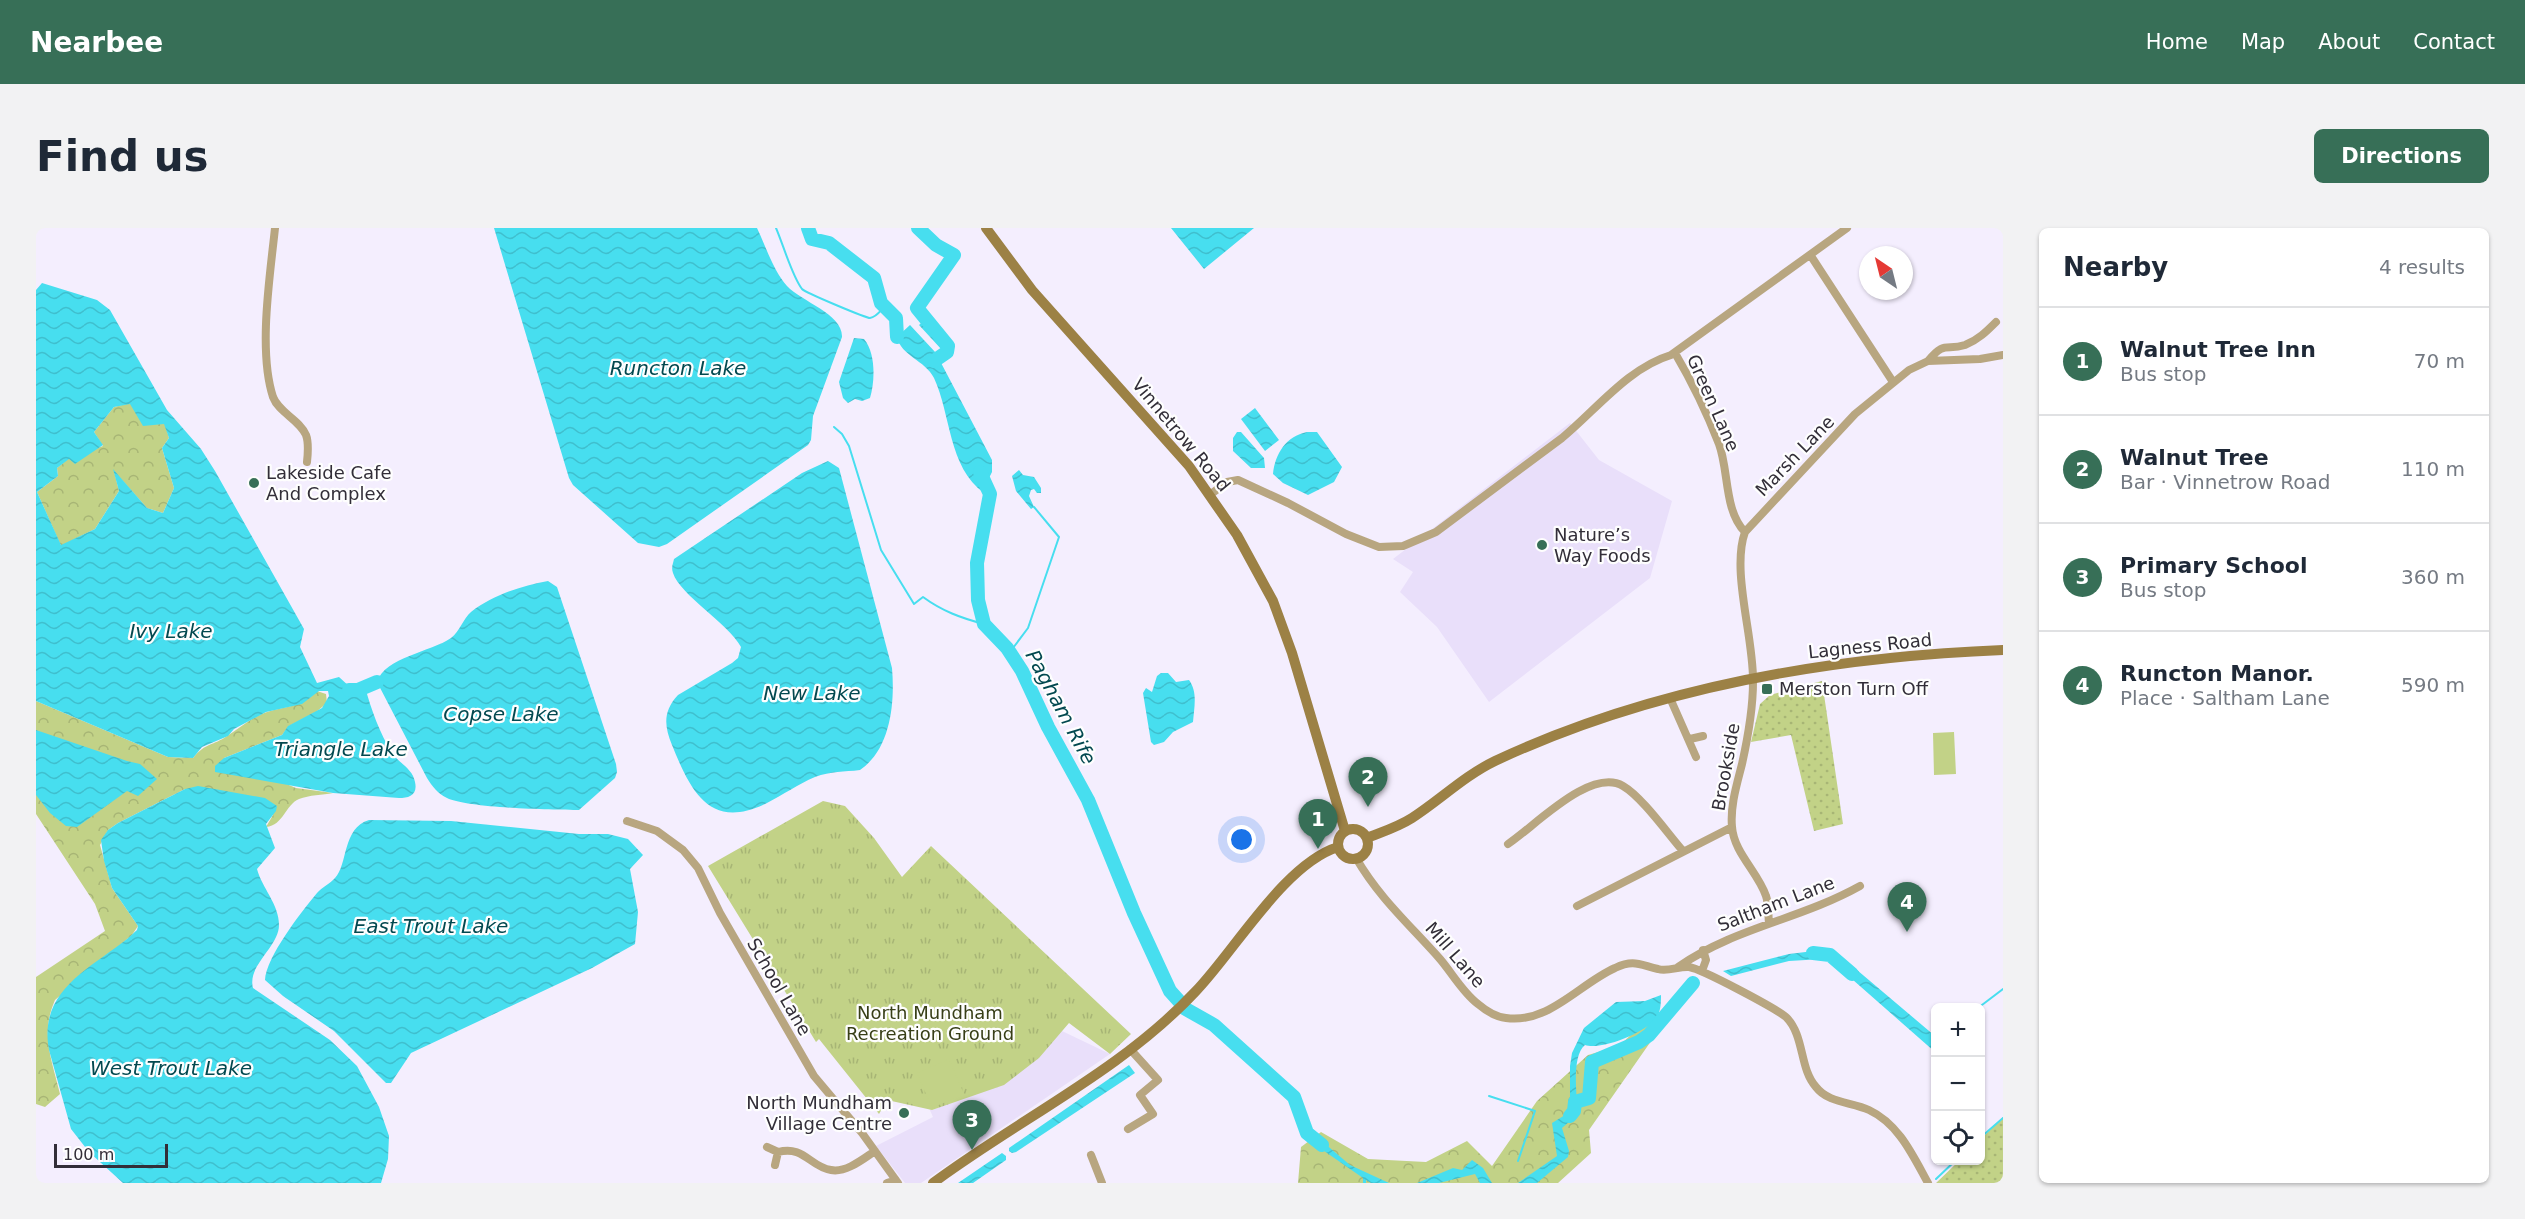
<!DOCTYPE html>
<html lang="en">
<head>
<meta charset="utf-8">
<style>
	:root { --surface:#fff; --page:#f2f2f3; --text:#1f2937; --muted:#747a83; --line:#e0e1e3; --accent:#376f57 }
	body { margin:0; font-family:"DejaVu Sans",sans-serif; background:var(--page); color:var(--text) }
	.controls { position:absolute; right:18px; bottom:18px; display:grid; overflow:hidden; border-radius:9px; box-shadow:0 2px 4px #0004 }
	.controls button { width:54px; height:54px; display:grid; place-items:center; padding:0; border:0; border-bottom:2px solid var(--line); background:var(--surface); color:var(--text); font:30px sans-serif }
	.compass { position:absolute; left:1823px; top:18px; width:54px; height:54px; border-radius:50%; background:var(--surface); box-shadow:0 2px 4px #0004; rotate:325deg }
	.scale { position:absolute; left:18px; bottom:15px; width:114px; box-sizing:border-box; padding-left:6px; border:3px solid #322e38; border-top:0; font-size:16px; line-height:21px; white-space:nowrap; color:#322e38; -webkit-text-stroke:4px #fefefe; paint-order:stroke }
	.you { position:absolute; left:1206px; top:612px; width:21px; height:21px; margin:-15px; border:4px solid #fff; border-radius:50%; background:#1a73e8; box-shadow:0 0 0 9px #1a73e833 }
	.badge { display:grid; place-items:center; width:39px; height:39px; border-radius:50%; background:var(--accent); color:#fff; font-size:20px; font-weight:700 }
	.pin { position:absolute; translate:-50% -50px; filter:drop-shadow(0 2px 3px #0008) }
	.pin::after { content:''; position:absolute; top:32px; width:21px; height:18px; background:inherit; clip-path:polygon(0 0,100% 0,50% 100%) }
	.list { margin:0; padding:0; list-style:none }
	h2 { display:flex; justify-content:space-between; align-items:center; height:78px; margin:0; padding:0 24px; font-size:26px }
	h2 small { font-size:20px; font-weight:400; color:var(--muted) }
	.list li { display:grid; grid-template-columns:39px 1fr auto; gap:18px; align-items:center; box-sizing:border-box; height:108px; padding:0 24px; border-top:2px solid var(--line) }
	.list b { display:block; font-size:22px; white-space:nowrap }
	.list p { margin:0; font-size:20px; white-space:nowrap; color:var(--muted) }
	.list em { font-size:20px; font-style:normal; color:var(--muted) }
	.icon { flex:none; width:33px; height:33px; fill:none; stroke:currentColor; stroke-width:2; stroke-linecap:round; stroke-linejoin:round }
	.map { position:relative; flex:none; width:1967px; height:955px; overflow:hidden; border-radius:9px }
	header { display:flex; align-items:center; gap:36px; box-sizing:border-box; height:84px; padding:0 30px; background:var(--accent); color:#fff }
	header strong { font-size:28px }
	nav { display:flex; gap:33px; margin-inline-start:auto; font-size:21px }
	.intro { display:flex; align-items:center; justify-content:space-between; box-sizing:border-box; height:144px; padding:0 36px }
	h1 { margin:0; font-size:42px }
	.button { padding:15px 27px; border-radius:9px; background:var(--accent); color:#fff; font-size:21px; font-weight:700 }
	main { display:flex; gap:36px; padding:0 36px }
	aside { flex:1; background:var(--surface); border-radius:9px; box-shadow:0 2px 4px #0004 }
	.map>svg:first-child { display:block }
	.built { fill:#e9dffa }
	.grass { fill:url(#grass-dots) }
	.forest { fill:url(#forest-crowns) }
	.park { fill:url(#park-tufts) }
	.garden { fill:#c2d287 }
	.water { fill:url(#water-waves); fill-rule:evenodd }
	.lines { fill:none; stroke-linecap:round; stroke-linejoin:round }
	.stream { stroke:#47deef; stroke-width:2 }
	.river { stroke:#47deef; stroke-width:14 }
	.street { stroke:#b8a680; stroke-width:8 }
	.secondary { stroke:#9c8145; stroke-width:10 }
	.poi-dot { fill:#376f57; stroke:#fefefe; stroke-width:2 }
	.labels { text-anchor:middle; stroke-width:4.5; stroke-linejoin:round; paint-order:stroke }
	.street-label { font-size:18px; fill:#322e38; stroke:#fefefe }
	.poi-label { font-size:18px; fill:#322e38; stroke:#fefefe; text-anchor:start }
	.park-label { font-size:18px; fill:#383f17; stroke:#fefefe }
	.water-label { font-size:20px; font-style:italic; fill:#034950; stroke:#fefefe }
</style>
</head>
<body>
<header>
<strong>Nearbee</strong>
<nav><a>Home</a><a>Map</a><a>About</a><a>Contact</a></nav>
</header>
<div class="intro"><h1>Find us</h1><a class="button">Directions</a></div>
<main>
<div class="map">
<svg width="1967" height="955" viewBox="0 0 1967 955">
	<defs>
		<pattern id="grass-dots" width="8" height="8" patternUnits="userSpaceOnUse" patternTransform="scale(1.5)"><rect width="8" height="8" fill="#c2d287"/><path d="M2 2h.1M6 6h.1" fill="none" stroke="#a7b575" stroke-width="1.8" stroke-linecap="round"/></pattern>
		<pattern id="forest-crowns" width="20" height="18" patternUnits="userSpaceOnUse" patternTransform="scale(1.5)"><rect width="20" height="18" fill="#c2d287"/><path d="M2 6a3 3 0 1 1 6 0M12 15a3 3 0 1 1 6 0" fill="none" stroke="#a7b575"/></pattern>
		<pattern id="park-tufts" width="24" height="20" patternUnits="userSpaceOnUse" patternTransform="scale(1.5)"><rect width="24" height="20" fill="#c2d287"/><path d="M3 7l-1-3M5 7V3M7 7l1-3M15 17l-1-3M17 17v-4M19 17l1-3" fill="none" stroke="#a7b575"/></pattern>
		<pattern id="water-waves" width="16" height="10" patternUnits="userSpaceOnUse" patternTransform="scale(1.5)"><rect width="16" height="10" fill="#47deef"/><path d="M0 5q4-4 8 0t8 0" fill="none" stroke="#3fbfce"/></pattern>
	</defs>
	<rect width="100%" height="100%" fill="#f4eefe"/>
	<path class="built" d="M1534,195L1563,232L1636,273L1614,350L1453,474L1401,399L1364,364L1377,344L1357,331Z
		M1026,803L1074,826L885,955H869L840,918L897,889L893,880L896,882L930,869Z"/>
	<path class="grass" d="M1786,453L1807,596L1778,603L1755,507L1715,514L1724,476L1734,467Z
		M1967,889V955H1900L1923,933L1944,932L1945,911Z"/>
	<path class="forest" d="M94,175L129,196L133,210L126,220L138,260L127,285L111,280L78,243L83,263L59,301L25,318L1,264L22,248L21,240L33,230L67,218L58,204L78,179Z
		M281,463L290,466L291,475L280,484L253,498L246,507L188,530L260,560L297,565C287,567 273,567 263,571C249,577 248,597 230,599L237,587L149,561L82,595L72,602L64,617L76,660L102,698L96,707L19,772C4,806 16,832 24,866L9,879L0,876V749L69,703L59,676L0,586V473L132,529L157,530C170,514 177,518 191,508C204,500 216,489 231,484C250,478 266,479 281,463Z
		M1614,789L1627,796L1553,902L1555,925L1522,955H1262L1265,919L1285,904L1332,931L1390,934L1431,913L1456,938L1501,873L1552,827L1583,818Z"/>
	<path class="park" d="M787,573L809,578L838,610L866,649L895,618L1095,806L1074,826L1033,795L1003,830L968,857L896,882L851,872L843,886L783,811L780,814L672,638Z"/>
	<path class="garden" d="M1918,504L1920,546L1898,547L1897,505Z
		M913,831L928,866L896,880L881,845Z"/>
	<path class="water" d="M458,0H721C730,19 737,42 751,58C766,74 807,86 806,109L777,188L775,212L772,217L631,316L623,319L602,315L537,257L533,250Z
		M1135,0H1218L1168,41Z
		M6,55L61,72L74,82L131,182L165,221L179,243L268,401L264,419L281,455L303,449L314,459L326,457L329,459C335,481 344,506 356,525C363,535 377,541 379,554C382,567 373,570 363,570L297,565L179,544V538L188,530L246,507L252,498L286,480L293,468L292,463H283L266,476L230,484L198,501L192,508L166,519L157,530L132,529L0,473V62ZM94,176L107,198L128,196L133,210L126,220L138,260L127,285L111,280L77,241L83,263L59,301L25,317L1,264L22,248L21,240L33,231L39,236L67,217L58,204L78,179Z
		M890,91L912,118L911,124L903,131L956,232V244L950,256L952,262L948,265C912,239 915,186 898,150C889,132 865,128 861,109L874,97L900,125L906,122L883,97Z
		M818,110L828,111C840,125 839,154 834,170L826,173L819,171L812,175L807,170L803,154Z
		M1219,180L1243,212L1229,223L1205,191Z
		M1201,204H1205L1228,230L1229,240H1215L1197,223V210Z
		M1271,204H1281L1306,239L1298,254L1272,267L1247,255L1237,246C1239,226 1250,208 1271,204Z
		M792,233L803,240L856,440C859,474 855,521 824,542C808,544 795,543 779,549C762,556 747,567 731,575C674,603 655,564 636,517C628,498 627,483 642,467L696,435L702,430L705,419C691,394 644,367 637,345C635,339 637,336 638,331L766,245Z
		M983,242L987,247L998,249L1005,260V265H1001L998,261L995,262L993,268L998,279L995,281L980,263L976,248Z
		M512,353L521,359L580,536L581,544L579,550L543,582C517,582 431,580 411,570C402,566 396,558 391,550L341,454C349,429 395,424 415,410C424,403 427,391 435,384C457,367 485,358 512,353Z
		M1125,445H1132L1140,454L1153,452C1162,464 1158,480 1157,494L1137,504L1128,514L1118,517L1115,514L1107,465L1110,460L1116,464L1121,448Z
		M0,502L91,533L104,536L121,551L102,568L91,563L41,599L30,598L14,585L0,567Z
		M162,558L229,570L241,578L240,583L230,596L239,620L221,641C226,660 243,676 243,697C243,719 211,737 217,760L294,812L321,838L343,879L353,908L352,931L345,955H87L53,924L35,901L13,822C2,763 52,742 91,711L101,702L102,698L76,660L68,633L65,612L72,602L82,595L149,561Z
		M333,592L415,593L543,606H572L592,611L607,627L594,641L602,684L599,716L556,740L375,825L355,855H350L298,803L247,768L229,752C230,729 266,683 281,665C286,659 294,656 299,650C312,637 306,600 333,592Z
		M1786,722L1797,725L1787,731L1753,733L1695,748L1687,743L1753,726Z
		M1808,731L1899,808V824L1800,737Z
		M1625,767C1625,773 1625,781 1622,787C1615,803 1565,823 1549,817C1535,828 1541,870 1542,886L1526,900L1533,923L1532,929L1501,955H1482L1521,928L1516,895L1534,884V838L1536,825L1548,800L1580,774L1609,773Z
		M1093,837L1099,845L980,924L976,925L973,923V920Z
		M1274,903L1314,937L1353,955H1335L1330,952V955H1327V950L1268,909Z
		M966,925L970,928V932L937,955H922Z
		M1436,932L1447,940L1456,955H1444L1439,946L1403,955H1381L1417,940L1426,942Z"/>
	<g class="lines">
		<path class="stream" d="M740,0C747,16 756,48 766,61C770,65 830,90 834,90C841,89 844,83 849,78
			M798,199L806,206L813,218L845,322L878,376L887,369C906,383 925,390 948,396
			M974,424L992,400L1023,309L998,279
			M1942,780L1967,761
			M1944,796V797
			M1453,868L1499,883L1482,933
			M1944,910L1967,890
			M1900,951L1920,932"/>
		<path class="river" d="M772,0L776,11L793,15L838,50L845,75L860,90L861,109
			M882,0L900,17L918,27L881,80L912,118L911,124L898,133
			M944,244L954,266L941,335L942,372L948,396L971,420L986,443L1012,499L1052,572L1098,685L1134,763L1143,773
			M313,462H322L341,454
			M1777,725L1794,727L1816,746
			M1148,780L1178,797L1258,869L1271,905L1286,917
			M1534,888L1538,883L1539,874L1553,870L1556,834L1603,814L1613,807L1657,755"/>
		<path class="street" d="M239,0C234,48 222,123 237,169C243,185 263,191 270,207C273,215 272,225 271,234
			M1775,28L1857,154
			M1639,125C1656,154 1671,185 1683,216C1693,243 1688,283 1709,304
			M1892,133C1909,112 1910,123 1929,117C1942,112 1951,103 1960,94
			M1175,266L1191,254L1202,252L1252,275L1310,306L1343,319L1367,318L1400,304L1526,210C1560,182 1592,140 1635,127L1811,0
			M1634,470L1660,529
			M1654,511L1667,508
			M591,593L621,603L647,622L662,640L684,685L778,848L826,905L862,955
			M1472,616C1498,599 1554,539 1587,558C1606,569 1632,606 1647,623
			M1320,630C1344,671 1373,696 1404,731C1416,745 1427,765 1442,776C1449,782 1460,789 1470,790C1513,796 1543,756 1579,740C1598,731 1604,737 1622,741C1632,744 1643,738 1653,739C1666,741 1739,780 1750,789C1769,808 1763,840 1780,859C1792,875 1816,874 1833,882C1863,896 1877,928 1892,955
			M1541,678L1696,599
			M1733,695C1732,687 1733,676 1730,668C1722,644 1698,625 1696,599C1694,578 1701,556 1706,536C1712,509 1717,481 1717,454C1718,410 1695,343 1709,304L1819,186L1873,142L1892,133L1944,131L1967,127
			M1642,739C1700,699 1763,692 1824,658
			M1666,743L1670,732L1667,722
			M1092,901L1117,886L1104,867L1122,852L1094,821
			M731,919L742,924
			M1055,927L1066,955
			M739,937L742,924C768,917 774,939 795,942C810,945 827,931 839,923
			M851,955L860,952"/>
		<path class="secondary" d="M950,0L996,62L1153,238L1201,307L1237,373L1256,425L1309,603
			M1302 616a15 15 0 1 1 30 0a15 15 0 1 1-30 0Z
			M1331,610C1346,604 1362,599 1376,590C1404,572 1428,548 1459,533C1617,459 1793,429 1967,422
			M897,955C983,891 1085,843 1159,764C1198,724 1248,636 1302,619"/>
	</g>
	<g class="poi-dot">
		<circle cx="218" cy="255" r="6"/>
		<circle cx="1506" cy="317" r="6"/>
		<rect x="1725" y="455" width="12" height="12" rx="3"/>
		<circle cx="868" cy="885" r="6"/>
	</g>
	<g class="labels">
		<g class="street-label">
			<text transform="translate(1677 175) rotate(66)" y="6">Green Lane</text>
			<text transform="translate(1145 207) rotate(50)" y="6">Vinnetrow Road</text>
			<text transform="translate(1759 228) rotate(-46)" y="6">Marsh Lane</text>
			<text transform="translate(1834 418) rotate(-6)" y="6">Lagness Road</text>
			<text transform="translate(1690 539) rotate(-80)" y="6">Brookside</text>
			<text transform="translate(1740 676) rotate(-21)" y="6">Saltham Lane</text>
			<text transform="translate(1419 727) rotate(49)" y="6">Mill Lane</text>
			<text transform="translate(743 759) rotate(60)" y="6">School Lane</text>
		</g>
		<g class="poi-label">
			<text x="230" y="251">Lakeside Cafe<tspan x="230" dy="21">And Complex</tspan></text>
			<text x="1518" y="313">Nature’s<tspan x="1518" dy="21">Way Foods</tspan></text>
			<text x="1743" y="467">Merston Turn Off</text>
			<text x="856" y="881" text-anchor="end">North Mundham<tspan x="856" dy="21">Village Centre</tspan></text>
		</g>
		<g class="park-label">
			<text x="894" y="791">North Mundham<tspan x="894" dy="21">Recreation Ground</tspan></text>
		</g>
		<g class="water-label">
			<text x="642" y="147">Runcton Lake</text>
			<text x="135" y="410">Ivy Lake</text>
			<text x="776" y="472">New Lake</text>
			<text transform="translate(1025 479) rotate(62)" y="7">Pagham Rife</text>
			<text x="465" y="493">Copse Lake</text>
			<text x="305" y="528">Triangle Lake</text>
			<text x="395" y="705">East Trout Lake</text>
			<text x="135" y="847">West Trout Lake</text>
		</g>
	</g>
</svg>
<div class="controls">
<button>+</button>
<button>−</button>
<button><svg class="icon" aria-label="locate" viewBox="0 0 24 24"><circle cx="12" cy="12" r="6"/><path d="M12 2v4M12 18v4M2 12h4M18 12h4"/></svg></button>
</div>
<svg class="compass" viewBox="-18 -18 36 36"><path d="M0-13l5 13h-10z" fill="#e53935"/><path d="M0 13l5-13h-10z" fill="#747a83"/></svg>
<div class="scale">100 m</div>
<div class="you"></div>
<div class="pin badge" style="left:1282px;top:621px">1</div>
<div class="pin badge" style="left:1332px;top:579px">2</div>
<div class="pin badge" style="left:936px;top:922px">3</div>
<div class="pin badge" style="left:1871px;top:704px">4</div>
</div>
<aside>
<h2>Nearby<small>4 results</small></h2>
<ul class="list">
<li><span class="badge">1</span><div><b>Walnut Tree Inn</b><p>Bus stop</p></div><em>70 m</em></li>
<li><span class="badge">2</span><div><b>Walnut Tree</b><p>Bar · Vinnetrow Road</p></div><em>110 m</em></li>
<li><span class="badge">3</span><div><b>Primary School</b><p>Bus stop</p></div><em>360 m</em></li>
<li><span class="badge">4</span><div><b>Runcton Manor.</b><p>Place · Saltham Lane</p></div><em>590 m</em></li>
</ul>
</aside>
</main>
</body>
</html>
